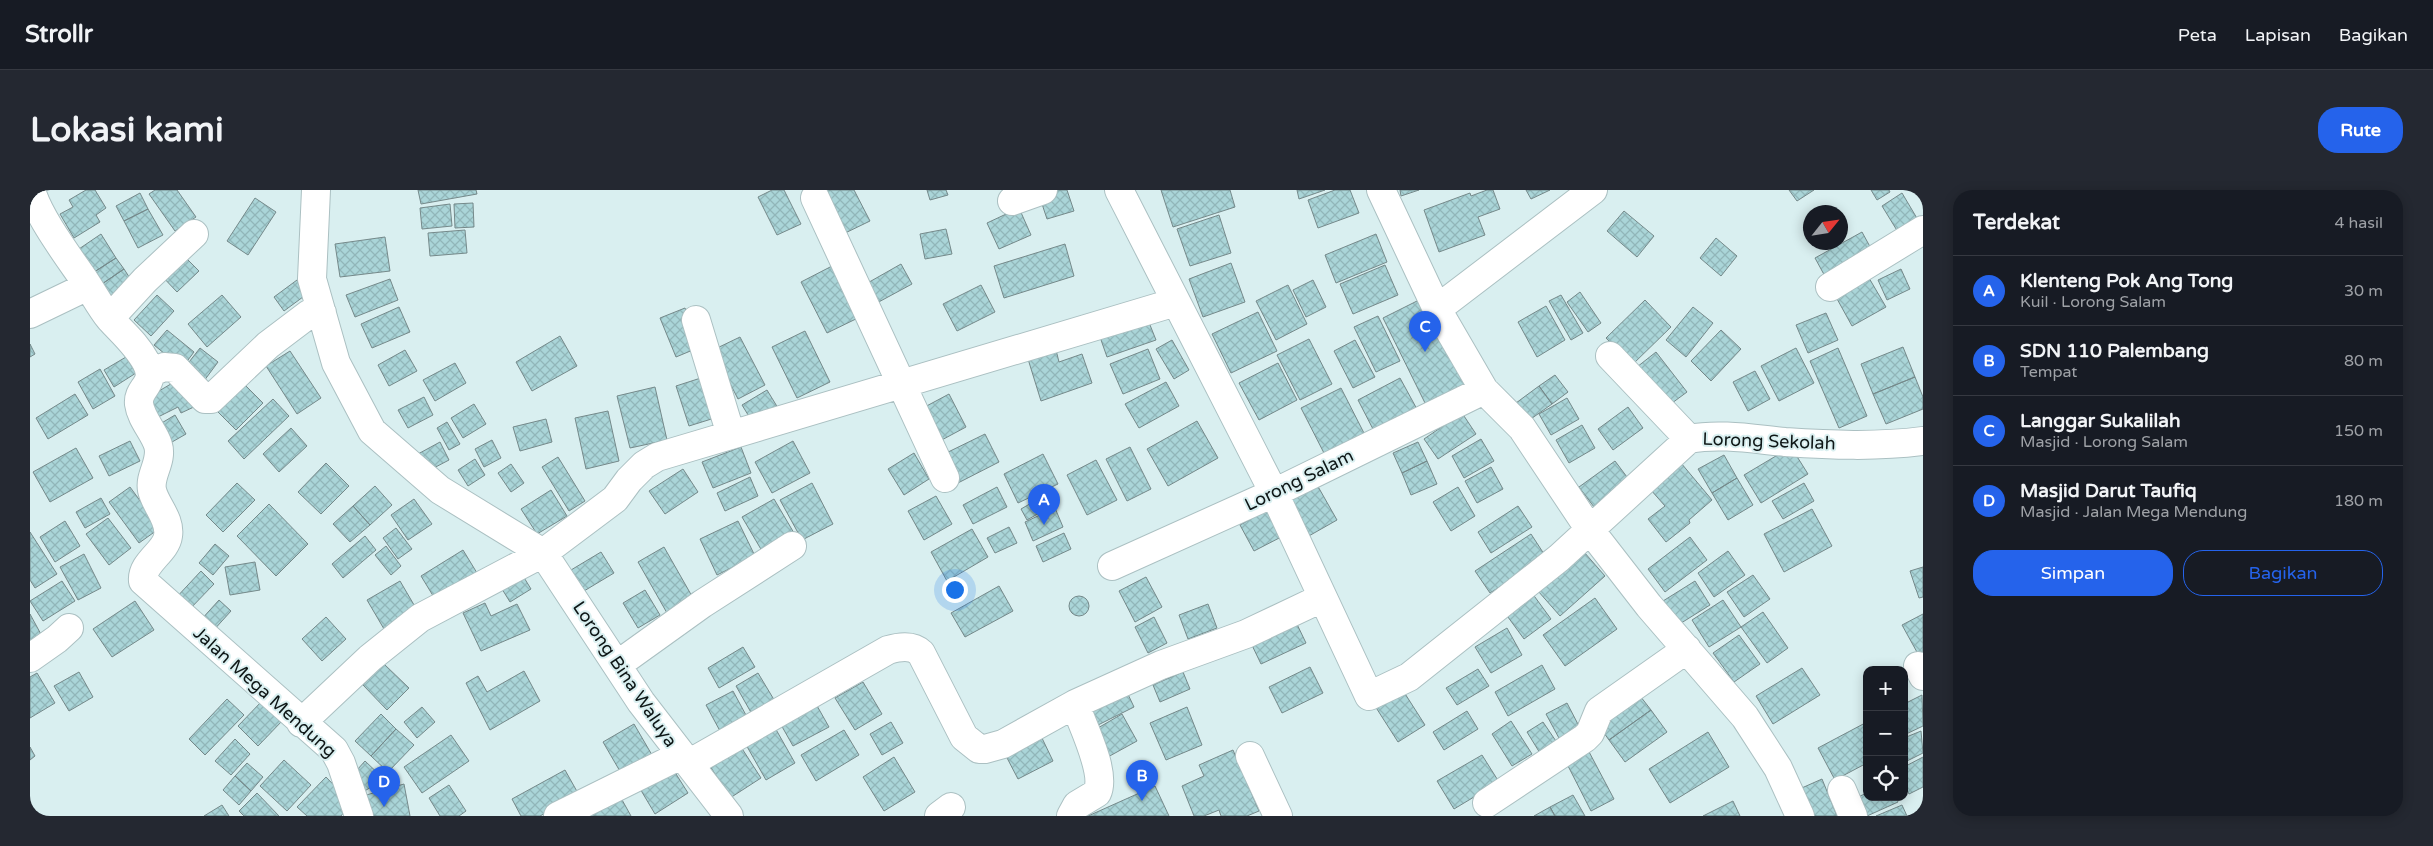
<!DOCTYPE html>
<html lang="id">
<head>
<meta charset="utf-8">
<style>
	:root { --surface:#171b24; --page:#242831; --text:#f1f3f6; --muted:#9ea1a6; --line:#363941; --accent:#2563eb }
	body { margin:0; font-family:"Varela Round",sans-serif; background:var(--page); color:var(--text) }
	.controls { position:absolute; right:15px; bottom:15px; display:grid; overflow:hidden; border-radius:10px; box-shadow:0 2px 12px #0003 }
	.controls button { width:45px; height:45px; display:grid; place-items:center; padding:0; border:0; border-bottom:1px solid var(--line); background:var(--surface); color:var(--text); font:25px sans-serif }
	.compass { position:absolute; left:1773px; top:15px; width:45px; height:45px; border-radius:50%; background:var(--surface); box-shadow:0 2px 12px #0003; rotate:60deg }
	.you { position:absolute; left:924px; top:399px; width:18px; height:18px; margin:-12px; border:4px solid #fff; border-radius:50%; background:#1a73e8; box-shadow:0 0 0 8px #1a73e833 }
	.badge { display:grid; place-items:center; width:32px; height:32px; border-radius:50%; background:var(--accent); color:#fff; font-size:16px; font-weight:700 }
	.pin { position:absolute; translate:-50% -41px; filter:drop-shadow(0 1px 2px #0008) }
	.pin::after { content:''; position:absolute; top:26px; width:18px; height:15px; background:inherit; clip-path:polygon(0 0,100% 0,50% 100%) }
	.list { margin:0; padding:0; list-style:none }
	h2 { display:flex; justify-content:space-between; align-items:center; height:65px; margin:0; padding:0 20px; font-size:21px }
	h2 small { font-size:16px; font-weight:400; color:var(--muted) }
	.list li { display:grid; grid-template-columns:32px 1fr auto; gap:15px; align-items:center; box-sizing:border-box; height:70px; padding:0 20px; border-top:1px solid var(--line) }
	.list b { display:block; font-size:19px; white-space:nowrap }
	.list p { margin:0; font-size:16px; white-space:nowrap; color:var(--muted) }
	.list em { font-size:16px; font-style:normal; color:var(--muted) }
	.actions { display:flex; gap:10px; padding:15px 20px }
	.actions a { flex:1; padding:11px 0; border:1px solid var(--accent); border-radius:20px; text-align:center; font-size:18px; color:var(--accent) }
	.actions .main { background:var(--accent); color:#fff }
	.icon { flex:none; width:28px; height:28px; fill:none; stroke:currentColor; stroke-width:2; stroke-linecap:round; stroke-linejoin:round }
	.map { position:relative; flex:none; width:1893px; height:626px; overflow:hidden; border-radius:20px }
	header { display:flex; align-items:center; gap:30px; box-sizing:border-box; height:70px; padding:0 25px; background:var(--surface); border-bottom:1px solid var(--line) }
	header strong { font-size:24px }
	nav { display:flex; gap:28px; margin-inline-start:auto; font-size:18px }
	.intro { display:flex; align-items:center; justify-content:space-between; box-sizing:border-box; height:120px; padding:0 30px }
	h1 { margin:0; font-size:35px }
	.button { padding:12px 22px; border-radius:20px; background:var(--accent); color:#fff; font-size:18px; font-weight:700 }
	main { display:flex; gap:30px; padding:0 30px }
	aside { flex:1; background:var(--surface); border-radius:20px; box-shadow:0 2px 12px #0003 }
	.map>svg:first-child { display:block }
	.building { fill:url(#building-cross-hatch); stroke:#75898a }
	.lines { fill:none; stroke-linecap:round; stroke-linejoin:round }
	.minor-casing { stroke:#abc0c2; stroke-width:30 }
	.minor { stroke:#fff; stroke-width:28 }
	.labels { text-anchor:middle; stroke-width:4; stroke-linejoin:round; paint-order:stroke }
	.street-label { font-size:18px; fill:#0e1616; stroke:#d9eff0 }
</style>
</head>
<body>
<header>
<strong>Strollr</strong>
<nav><a>Peta</a><a>Lapisan</a><a>Bagikan</a></nav>
</header>
<div class="intro"><h1>Lokasi kami</h1><a class="button">Rute</a></div>
<main>
<div class="map">
<svg width="1893" height="626" viewBox="0 0 1893 626">
	<defs>
		<pattern id="building-cross-hatch" width="8" height="8" patternUnits="userSpaceOnUse" patternTransform="scale(1.25)"><rect width="8" height="8" fill="#aad5d8"/><path d="M0 0l8 8M0 8l8-8" fill="none" stroke="#91b6b9"/></pattern>
	</defs>
	<rect width="100%" height="100%" fill="#d9eff0"/>
	<path class="building" d="M56,0H65L76,18L66,25L70,32L44,48L30,24L43,17L39,10Z
		M125,0H147L166,27L145,41L119,4Z
		M388,0H446L447,4L391,14Z
		M742,0H754L771,34L747,45L728,7Z
		M795,0H824L840,31L809,46Z
		M897,0H916L918,5L900,10Z
		M1027,0H1037L1044,21L1017,29L1009,5Z
		M1131,0H1200L1205,17L1143,37Z
		M1267,0H1295L1269,9Z
		M1305,0H1320L1329,23L1288,38L1278,10Z
		M1370,0H1389L1371,6Z
		M1457,0H1463L1470,19L1448,27L1455,45L1409,62L1394,20L1440,3L1441,6Z
		M1496,0H1520L1501,9Z
		M1759,0H1784L1767,11Z
		M1841,0H1859L1860,2L1847,10Z
		M110,3L118,19L94,31L86,16Z
		M1872,3L1891,35L1871,47L1852,16Z
		M225,8L246,22L218,65L197,51Z
		M443,13L444,37L425,38L424,14Z
		M420,14L422,36L392,39L390,18Z
		M989,18L1001,45L969,59L957,33Z
		M118,19L133,45L108,58L94,31Z
		M1594,21L1624,46L1607,67L1577,41Z
		M1189,25L1201,63L1160,76L1147,39Z
		M916,39L922,64L895,69L890,44Z
		M435,40L437,63L400,66L398,43Z
		M1832,42L1844,64L1797,90L1785,68Z
		M71,44L86,68L61,84L46,61Z
		M1346,44L1357,72L1306,93L1295,65Z
		M355,47L360,81L310,87L305,54Z
		M1686,48L1707,66L1691,86L1670,68Z
		M1035,54L1044,86L974,108L964,76Z
		M151,63L169,81L147,102L130,84Z
		M86,68L94,79L69,96L61,84Z
		M1201,73L1215,112L1173,127L1159,89Z
		M871,74L882,94L845,114L834,95Z
		M804,75L830,127L797,143L771,92Z
		M1355,75L1368,105L1323,124L1310,94Z
		M94,79L105,96L80,113L69,96Z
		M1871,79L1880,99L1857,110L1848,90Z
		M1839,88L1856,117L1822,136L1806,107Z
		M360,89L368,110L325,127L316,105Z
		M267,90L277,104L254,121L244,107Z
		M1283,90L1296,117L1276,127L1263,100Z
		M951,95L965,122L927,141L913,114Z
		M1258,95L1277,134L1246,150L1226,111Z
		M1550,102L1571,133L1558,142L1537,112Z
		M127,105L144,121L121,146L104,130Z
		M192,105L211,127L177,157L158,134Z
		M1531,105L1553,143L1541,150L1519,111Z
		M1395,107L1437,195L1396,215L1353,128Z
		M1615,110L1641,137L1602,175L1576,148Z
		M1516,116L1535,150L1507,167L1488,132Z
		M369,117L380,142L342,158L331,134Z
		M1663,117L1683,133L1656,167L1636,150Z
		M655,118L670,157L646,167L630,128Z
		M1228,122L1247,161L1201,183L1182,144Z
		M1796,123L1808,150L1778,163L1766,135Z
		M1348,126L1370,171L1346,182L1324,137Z
		M1118,130L1126,150L1077,167L1070,147Z
		M137,140L164,162L152,178L124,155Z
		M1691,140L1711,159L1681,191L1661,171Z
		M775,141L800,192L767,208L742,157Z
		M530,146L547,176L502,201L486,172Z
		M710,147L735,195L708,209L683,160Z
		M1279,149L1302,194L1270,210L1247,165Z
		M1142,150L1159,180L1144,189L1126,159Z
		M1325,150L1345,187L1323,198L1304,161Z
		M0,154L5,164L0,167Z
		M1873,157L1885,187L1843,204L1831,174Z
		M170,158L188,172L171,195L152,181Z
		M1766,158L1784,193L1749,211L1731,176Z
		M1808,158L1837,226L1809,238L1780,171Z
		M1118,159L1130,189L1093,204L1080,174Z
		M375,160L387,181L359,196L348,175Z
		M1026,160L1029,172L1052,164L1062,193L1011,211L998,169Z
		M260,161L291,208L267,224L236,176Z
		M1626,162L1657,202L1638,216L1607,177Z
		M96,167L106,183L84,197L74,180Z
		M425,173L436,193L405,211L393,190Z
		M1248,173L1267,210L1229,230L1209,193Z
		M70,179L85,206L63,219L48,192Z
		M1725,181L1740,209L1718,221L1703,192Z
		M1525,185L1538,202L1522,214L1509,196Z
		M677,186L691,226L659,236L646,196Z
		M1885,187L1893,207V219L1856,234L1843,204Z
		M151,188L166,216L151,223L148,217L122,230L112,211Z
		M1370,188L1388,221L1345,243L1328,210Z
		M1136,192L1149,216L1109,238L1095,214Z
		M213,193L233,213L206,240L186,220Z
		M1509,196L1522,214L1498,231L1486,213Z
		M625,197L637,250L600,258L587,206Z
		M1311,198L1336,247L1296,267L1271,218Z
		M737,200L748,218L723,233L712,215Z
		M45,204L58,225L18,249L6,228Z
		M919,204L936,237L908,252L891,219Z
		M394,207L403,225L378,238L368,220Z
		M1537,208L1549,229L1521,245L1509,224Z
		M243,209L259,226L214,269L198,251Z
		M444,214L456,234L433,248L421,228Z
		M1598,217L1613,238L1583,260L1568,239Z
		M578,221L589,271L556,279L545,228Z
		M1432,223L1446,244L1408,269L1394,249Z
		M145,225L156,244L135,256L125,237Z
		M516,229L522,252L490,261L483,237Z
		M1167,231L1188,268L1138,296L1117,259Z
		M417,232L430,254L419,260L407,238Z
		M1552,235L1565,258L1539,273L1526,250Z
		M261,238L277,256L249,282L233,264Z
		M955,244L969,272L924,295L910,266Z
		M1451,249L1464,271L1434,288L1422,266Z
		M462,250L471,268L454,277L445,259Z
		M100,251L110,271L79,286L69,266Z
		M763,251L780,283L742,303L725,272Z
		M410,252L419,270L398,281L388,264Z
		M1388,252L1397,271L1372,283L1363,263Z
		M711,257L721,283L683,298L672,272Z
		M1100,257L1121,299L1097,311L1076,269Z
		M1761,257L1778,284L1731,313L1714,285Z
		M46,258L63,288L20,312L3,282Z
		M884,263L899,289L874,305L858,279Z
		M1013,264L1028,294L988,313L974,284Z
		M1694,265L1707,288L1682,303L1668,279Z
		M528,267L555,311L539,321L512,277Z
		M445,269L455,285L438,296L428,280Z
		M1066,270L1087,310L1057,325L1037,285Z
		M1397,271L1407,294L1381,305L1372,283Z
		M1585,271L1600,291L1564,317L1549,297Z
		M296,273L319,296L291,324L268,302Z
		M1651,273L1682,310L1659,330L1660,333L1636,352L1618,329L1635,316L1620,299Z
		M481,274L494,293L481,302L468,283Z
		M1461,277L1473,299L1447,313L1435,291Z
		M653,279L668,302L635,324L619,301Z
		M720,287L728,306L695,321L687,303Z
		M1707,288L1723,315L1698,330L1682,303Z
		M207,293L225,310L193,342L176,325Z
		M782,293L803,334L772,350L750,310Z
		M1286,293L1307,330L1270,351L1249,313Z
		M1774,293L1784,311L1753,329L1742,311Z
		M345,296L362,315L340,335L323,316Z
		M100,297L130,338L109,353L79,312Z
		M967,297L977,317L943,334L933,315Z
		M1428,297L1445,326L1421,341L1403,312Z
		M521,300L537,326L507,344L491,319Z
		M1015,305L1022,316L997,330L991,319Z
		M906,306L922,334L894,350L878,321Z
		M71,308L80,324L55,338L46,322Z
		M384,309L402,334L378,350L361,325Z
		M744,309L764,343L732,361L712,327Z
		M239,314L278,354L246,386L207,346Z
		M323,316L340,335L320,352L303,334Z
		M1488,316L1502,337L1461,363L1448,342Z
		M1025,318L1033,337L1003,351L995,332Z
		M1241,318L1255,345L1224,361L1210,335Z
		M1782,319L1802,356L1754,382L1734,344Z
		M78,328L101,358L79,375L56,344Z
		M35,331L50,356L25,372L10,347Z
		M708,331L725,366L687,385L670,349Z
		M979,337L987,353L965,363L957,348Z
		M366,338L382,359L368,369L353,348Z
		M942,339L958,367L917,391L901,362Z
		M0,342L27,384L5,398L0,390Z
		M1034,343L1041,359L1013,372L1006,356Z
		M1501,344L1516,367L1460,403L1445,381Z
		M335,346L346,360L313,388L302,374Z
		M1660,347L1677,370L1635,402L1618,379Z
		M185,354L199,366L183,385L169,373Z
		M356,356L371,376L361,385L345,365Z
		M634,357L663,408L637,423L608,372Z
		M433,360L447,383L405,409L391,386Z
		M1698,361L1715,385L1684,407L1668,383Z
		M571,362L584,383L549,404L536,383Z
		M1554,362L1575,386L1530,426L1508,401Z
		M54,364L71,398L48,410L30,377Z
		M225,372L230,400L200,405L195,377Z
		M1893,377V407L1889,408L1880,381Z
		M171,381L184,394L157,422L144,410Z
		M1723,385L1740,409L1714,427L1697,402Z
		M493,386L501,399L480,412L472,399Z
		M1116,387L1132,417L1105,432L1089,401Z
		M32,391L45,411L13,431L0,411Z
		M370,391L387,420L354,439L337,410Z
		M1665,391L1680,415L1648,435L1633,411Z
		M969,396L983,421L935,447L921,423Z
		M615,400L630,425L608,438L593,413Z
		M1502,403L1521,429L1494,449L1475,423Z
		M1039 416a10 10 0 1 1 20 0a10 10 0 1 1-20 0Z
		M1565,408L1587,439L1535,476L1513,445Z
		M189,410L201,421L182,442L170,431Z
		M1693,410L1711,437L1679,457L1662,430Z
		M105,411L124,440L82,467L63,439Z
		M455,413L461,426L487,414L500,440L451,461L433,423Z
		M1178,414L1187,438L1158,449L1149,425Z
		M1733,422L1758,458L1737,473L1711,437Z
		M0,424L13,448L0,456Z
		M1893,424V473L1872,435Z
		M296,427L316,449L292,471L272,449Z
		M1124,427L1137,453L1118,463L1105,437Z
		M1264,428L1276,453L1231,474L1219,449Z
		M1477,438L1492,465L1461,483L1445,457Z
		M1709,445L1730,474L1704,492L1683,463Z
		M713,457L725,477L689,498L678,478Z
		M354,474L379,498L357,520L333,495Z
		M1512,475L1525,499L1478,526L1465,502Z
		M1280,477L1293,503L1252,523L1239,497Z
		M1772,478L1790,505L1743,534L1726,506Z
		M1448,479L1459,496L1427,515L1416,498Z
		M494,481L510,511L460,540L436,493L448,486L457,502Z
		M49,482L63,507L39,521L24,496Z
		M1153,482L1160,499L1130,512L1123,495Z
		M7,483L25,513L0,528V487Z
		M728,483L746,513L723,526L706,496Z
		M833,492L852,524L825,540L805,508Z
		M1095,498L1104,517L1062,538L1053,518Z
		M1372,499L1395,535L1368,552L1345,516Z
		M703,501L717,527L690,541L676,515Z
		M1607,502L1621,520L1579,550L1566,532Z
		M1892,505L1893,536L1874,545V514Z
		M197,509L214,525L175,565L159,549Z
		M233,510L253,530L228,556L208,536Z
		M1537,513L1551,540L1530,550L1516,524Z
		M786,514L799,537L763,556L750,533Z
		M392,517L405,532L387,548L374,532Z
		M1157,517L1172,555L1136,570L1120,533Z
		M1621,520L1637,542L1595,572L1579,550Z
		M1437,521L1448,539L1414,560L1403,542Z
		M351,524L366,539L341,566L325,551Z
		M1092,524L1107,551L1076,568L1061,542Z
		M1481,531L1502,564L1482,576L1462,544Z
		M861,532L873,553L852,565L840,544Z
		M1513,532L1530,557L1513,568L1497,542Z
		M1837,532V577L1835,574L1805,590L1788,558Z
		M604,534L622,565L591,583L573,552Z
		M744,536L765,573L736,590L715,553Z
		M366,539L384,555L358,582L341,566Z
		M814,540L829,565L786,591L771,565Z
		M1891,541L1893,563L1877,571L1874,564V548Z
		M1678,542L1699,577L1640,613L1619,579Z
		M421,545L439,571L392,603L374,577Z
		M1011,546L1023,571L988,589L975,564Z
		M205,549L220,564L201,585L185,571Z
		M0,557L5,566L0,570Z
		M711,557L731,588L700,608L680,576Z
		M1557,558L1584,609L1561,621L1535,570Z
		M1203,560L1229,621L1217,626H1191L1189,620L1174,626H1164L1152,596L1174,586L1169,575Z
		M1452,565L1469,592L1424,619L1407,591Z
		M864,567L885,602L854,621L833,587Z
		M1893,567V597L1879,604L1874,594V577Z
		M254,570L281,595L257,621L230,596Z
		M335,571L354,589L333,602L319,589Z
		M217,573L233,587L221,601L205,586Z
		M641,576L658,603L625,624L609,597Z
		M535,580L549,605L510,626H491L482,609Z
		M205,586L221,601L209,615L193,600Z
		M296,587L321,613L311,626H277L267,617Z
		M1792,589L1807,626H1775L1765,601Z
		M374,594L380,626H333L326,608Z
		M419,595L436,621L429,626H410L399,608Z
		M1125,596L1139,626H1058Z
		M227,603L249,626H214L209,621Z
		M1837,603V607H1866L1868,612L1837,626H1828L1821,610Z
		M1543,605L1555,626H1525L1520,617Z
		M591,608L601,626H559Z
		M1703,611L1710,626H1673Z
		M192,615L199,626H174Z
		M1872,615L1877,626H1846Z
		M1520,617L1525,626H1504Z"/>
	<g class="lines">
		<g class="minor-casing">
			<path id="minor" d="M1,0C9,28 38,66 55,91C63,103 71,118 80,129C93,143 107,155 116,172C128,195 107,197 109,214C111,229 124,242 128,255C133,271 119,285 122,300C125,315 141,329 138,346C136,362 111,373 113,391L304,560L311,573L329,626
				M286,0L282,89L306,173L342,241L410,300L513,363L611,512L699,626
				M1089,0L1244,303L1339,506L1379,487L1529,368L1659,249C1690,243 1723,249 1755,252C1800,255 1847,257 1893,251
				M1351,0L1407,119L1454,200L1492,238L1560,340L1619,416L1715,527L1748,578L1770,626
				M785,8L915,288
				M982,11L1013,0
				M1800,97L1893,40
				M1407,119L1563,0
				M0,124L58,96
				M80,128L115,90L164,44
				M666,130L701,245
				M1580,166L1659,249
				M120,183L134,177L145,178L175,209H181L238,155L279,124L292,123
				M1082,376L1244,303L1454,200
				M0,468L27,449L39,438
				M587,475L672,414L762,356
				M1888,476L1893,486
				M271,533L340,468L390,428L513,363L585,309L599,290L614,275L627,267L1146,112
				M1220,566L1248,626
				M660,573L858,460C868,457 882,454 891,463L934,547L949,559H955L973,554L1045,514L1131,475L1216,444L1292,408
				M1812,600L1823,626
				M1457,613L1555,548L1560,543L1569,521L1657,459
				M528,626L651,565
				M909,626L921,617
				M1041,626L1047,615L1067,603C1077,583 1052,535 1045,514"/>
		</g>
		<use href="#minor" class="minor"/>
	</g>
	<g class="labels">
		<g class="street-label">
			<text transform="translate(1739 251) rotate(2)" y="6">Lorong Sekolah</text>
			<text transform="translate(1269 290) rotate(-26)" y="6">Lorong Salam</text>
			<text transform="translate(595 484) rotate(56)" y="6">Lorong Bina Waluya</text>
			<text transform="translate(235 502) rotate(42)" y="6">Jalan Mega Mendung</text>
		</g>
	</g>
</svg>
<div class="controls">
<button>+</button>
<button>−</button>
<button><svg class="icon" aria-label="locate" viewBox="0 0 24 24"><circle cx="12" cy="12" r="6"/><path d="M12 2v4M12 18v4M2 12h4M18 12h4"/></svg></button>
</div>
<svg class="compass" viewBox="-18 -18 36 36"><path d="M0-13l5 13h-10z" fill="#e53935"/><path d="M0 13l5-13h-10z" fill="#9ea1a6"/></svg>
<div class="you"></div>
<div class="pin badge" style="left:1014px;top:335px">A</div>
<div class="pin badge" style="left:1112px;top:611px">B</div>
<div class="pin badge" style="left:1395px;top:162px">C</div>
<div class="pin badge" style="left:354px;top:617px">D</div>
</div>
<aside>
<h2>Terdekat<small>4 hasil</small></h2>
<ul class="list">
<li><span class="badge">A</span><div><b>Klenteng Pok Ang Tong</b><p>Kuil · Lorong Salam</p></div><em>30 m</em></li>
<li><span class="badge">B</span><div><b>SDN 110 Palembang</b><p>Tempat</p></div><em>80 m</em></li>
<li><span class="badge">C</span><div><b>Langgar Sukalilah</b><p>Masjid · Lorong Salam</p></div><em>150 m</em></li>
<li><span class="badge">D</span><div><b>Masjid Darut Taufiq</b><p>Masjid · Jalan Mega Mendung</p></div><em>180 m</em></li>
</ul>
<div class="actions"><a class="main">Simpan</a><a>Bagikan</a></div>
</aside>
</main>
</body>
</html>
